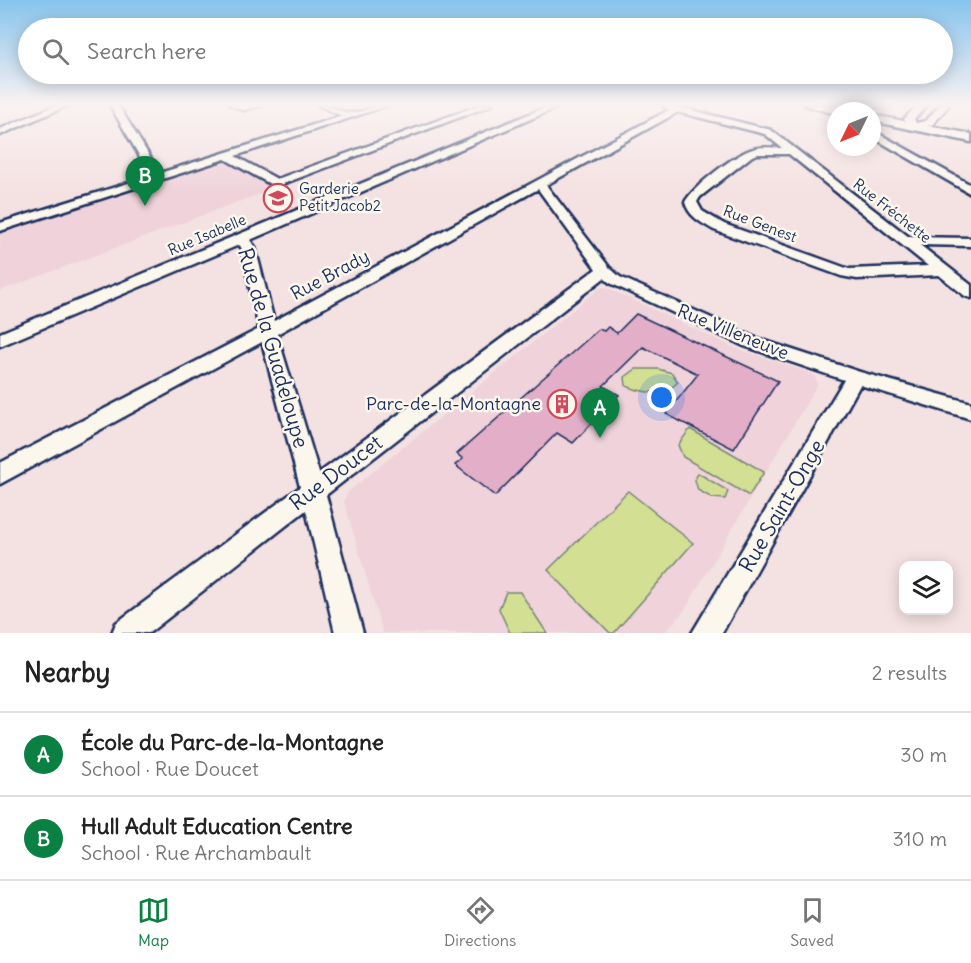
<!DOCTYPE html>
<html lang="en">
<head>
<meta charset="utf-8">
<style>
	:root { --surface:#fff; --page:#f2f2f2; --text:#222; --muted:#767676; --line:#e0e0e0; --accent:#0b8043 }
	body { margin:0; font-family:Delius,sans-serif; background:var(--page); color:var(--text) }
	.controls { position:absolute; right:18px; bottom:18px; display:grid; overflow:hidden; border-radius:12px; box-shadow:0 3px 15px #0003 }
	.controls button { width:54px; height:54px; display:grid; place-items:center; padding:0; border:0; border-bottom:2px solid var(--line); background:var(--surface); color:var(--text); font:30px sans-serif }
	.compass { position:absolute; left:827px; top:102px; width:54px; height:54px; border-radius:50%; background:var(--surface); box-shadow:0 3px 15px #0003; rotate:227deg }
	.you { position:absolute; left:662px; top:398px; width:21px; height:21px; margin:-15px; border:4px solid #fff; border-radius:50%; background:#1a73e8; box-shadow:0 0 0 9px #1a73e833 }
	.badge { display:grid; place-items:center; width:39px; height:39px; border-radius:50%; background:var(--accent); color:#fff; font-size:20px; font-weight:700 }
	.pin { position:absolute; translate:-50% -50px; filter:drop-shadow(0 2px 3px #0008) }
	.pin::after { content:''; position:absolute; top:32px; width:21px; height:18px; background:inherit; clip-path:polygon(0 0,100% 0,50% 100%) }
	.list { margin:0; padding:0; list-style:none }
	h2 { display:flex; justify-content:space-between; align-items:center; height:78px; margin:0; padding:0 24px; font-size:26px }
	h2 small { font-size:20px; font-weight:400; color:var(--muted) }
	.list li { display:grid; grid-template-columns:39px 1fr auto; gap:18px; align-items:center; box-sizing:border-box; height:84px; padding:0 24px; border-top:2px solid var(--line) }
	.list b { display:block; font-size:22px; white-space:nowrap }
	.list p { margin:0; font-size:20px; white-space:nowrap; color:var(--muted) }
	.list em { font-size:20px; font-style:normal; color:var(--muted) }
	.icon { flex:none; width:33px; height:33px; fill:none; stroke:currentColor; stroke-width:2; stroke-linecap:round; stroke-linejoin:round }
	.map { position:relative; flex:none; width:971px; height:633px; overflow:hidden }
	.search { position:absolute; background:var(--surface); box-shadow:0 3px 15px #0003; left:18px; right:18px; top:18px; height:66px; display:flex; align-items:center; gap:15px; box-sizing:border-box; padding:0 21px; border-radius:33px; color:var(--muted); font-size:22px }
	.sheet { height:246px; background:var(--surface) }
	nav { display:flex; justify-content:space-around; align-items:center; box-sizing:border-box; height:84px; border-top:2px solid var(--line); background:var(--surface); font-size:16px; color:var(--muted) }
	nav a { display:grid; justify-items:center; gap:3px }
	nav .on { color:var(--accent) }
	.map>svg:first-child { display:block }
	.built { fill:#efd2da }
	.green { fill:#d3df92; stroke:#778778; stroke-width:1.5 }
	.building { fill:#e3aec8; stroke:#1b2f5e; stroke-width:1.5 }
	.lines { fill:none; stroke-linecap:round; stroke-linejoin:round }
	.minor-casing { stroke:#1b2f5e; stroke-width:5 }
	.major-casing { stroke:#1b2f5e; stroke-width:5 }
	.minor { fill:#fbf7ec; fill-rule:evenodd }
	.major { fill:#fbf7ec; fill-rule:evenodd }
	.labels { text-anchor:middle; stroke-width:5; stroke-linejoin:round; paint-order:stroke }
	.far-poi-label { font-size:15px; fill:#1b2f5e; stroke:#fbf7ec; text-anchor:start }
	.far-street-label { font-size:15px; fill:#1b2f5e; stroke:#fbf7ec }
	.street-label { font-size:18px; fill:#1b2f5e; stroke:#fbf7ec }
	.poi-label { font-size:18px; fill:#1b2f5e; stroke:#fbf7ec; text-anchor:end }
	.near-street-label { font-size:21px; fill:#1b2f5e; stroke:#fbf7ec }
</style>
</head>
<body>
<div class="map">
<svg width="971" height="633" viewBox="0 0 971 633">
	<rect width="100%" height="100%" fill="#f4e1e1"/>
	<filter id="ink" filterUnits="userSpaceOnUse"><feTurbulence type="fractalNoise" baseFrequency=".0167" numOctaves="2"/><feDisplacementMap in="SourceGraphic" scale="12" xChannelSelector="R" yChannelSelector="G"/><feConvolveMatrix kernelMatrix="1 2 1 2 8 2 1 2 1" color-interpolation-filters="sRGB"/></filter>
	<g filter="url(#ink)">
		<path class="built" d="M226,155L280,186L0,291V227Z
			M605,287L735,348L804,371L814,376L818,383L684,611L664,633H383L344,501L348,492L600,288Z"/>
		<path class="green" d="M636,369H658L672,373L678,382C664,397 644,393 626,386L625,377Z
			M690,429L764,472L749,496L683,457L678,445Z
			M698,473L728,491L725,499L712,498L698,490L695,480Z
			M628,491L693,543L614,633H610L548,570Z
			M506,592H520L547,633H510L499,609Z"/>
		<path class="building" d="M636,314L778,381L734,449L666,414L698,374L643,347L603,386L619,395L573,443L557,433L495,496L455,465L463,459L457,454L599,329L604,331L608,327L617,333Z"/>
		<g class="lines">
			<g class="minor-casing">
				<path id="minor" d="M57,105H69L0,135V129Z
					M110,105H118L160,173L342,116L318,105C331,105 342,113 351,113C361,113 374,105 389,105L235,156L277,179L480,105H492L280,185H272L225,159L0,231V223L151,176Z
					M230,105H264L243,110Z
					M551,105H563L250,240L255,247L274,321L669,110L664,107L671,105L771,130L909,237L971,238V246L920,245L971,285V298L965,296L939,275L857,279L841,276L714,230C702,223 689,217 685,202C694,186 735,154 753,149C762,146 772,148 782,148L765,134L678,112L546,185L609,267L620,277L756,338L860,372L971,403V419L860,385L722,633H692L844,380L744,346L610,283L604,278L326,495L363,633H335L306,510L149,633H112L116,623L300,487L262,342L0,484V463L259,329L241,247L239,245L0,346V333ZM758,154H789L928,266L849,269L724,224L702,211L697,202L700,197L752,156ZM538,189L596,269L319,473L277,334Z
					M918,105H927L914,119L916,123L926,121L940,105H949L932,125L910,129L904,119Z
					M872,130L971,185V194L872,137Z"/>
			</g>
			<g class="major-casing">
				<path id="major" d="M805,105H856L874,111L872,113V111L843,109L845,111H836V114Z
					M872,115L971,134V142L872,121Z"/>
			</g>
			<use href="#minor" class="minor"/>
			<use href="#major" class="major"/>
		</g>
	</g>
	<linearGradient id="sky" x2="0" y2="1"><stop stop-color="#87c4ee"/><stop offset="0.54" stop-color="#faf2f2"/><stop offset="1" stop-color="#faf2f2" stop-opacity="0"/></linearGradient>
	<rect width="971" height="194" fill="url(#sky)"/>
	<defs>
		<g id="school-ring" transform="scale(1.5)"><circle r="9.5" fill="#fbf7ec" stroke="#d1495b" stroke-width="1.5"/><path d="M0-5L7-2L0 1L-7-2ZM-4 1L0 2.5L4 1V4Q0 6-4 4Z" fill="#d1495b"/></g>
		<g id="building-ring" transform="scale(1.5)"><circle r="9.5" fill="#fbf7ec" stroke="#d1495b" stroke-width="1.5"/><path d="M-4-6H4V6H1V3H-1V6H-4ZM-2.5-4.3h1.7v1.8h-1.7ZM.8-4.3h1.7v1.8H.8ZM-2.5-1h1.7V.8h-1.7ZM.8-1h1.7V.8H.8Z" fill="#d1495b"/></g>
	</defs>
	<g fill-rule="evenodd">
		<use href="#school-ring" x="278" y="198"/>
		<use href="#building-ring" x="562" y="404"/>
	</g>
	<g class="labels">
		<g class="far-poi-label">
			<text x="299" y="194">Garderie<tspan x="299" dy="17">Petit Jacob2</tspan></text>
		</g>
		<g class="far-street-label">
			<text transform="translate(892 211) rotate(38)" y="5">Rue Fréchette</text>
			<text transform="translate(760 224) rotate(21)" y="5">Rue Genest</text>
			<text transform="translate(207 235) rotate(-23)" y="5">Rue Isabelle</text>
		</g>
		<g class="street-label">
			<text transform="translate(330 275) rotate(-28)" y="6">Rue Brady</text>
			<text transform="translate(733 332) rotate(22)" y="6">Rue Villeneuve</text>
		</g>
		<g class="poi-label">
			<text x="541" y="410">Parc-de-la-Montagne</text>
		</g>
		<g class="near-street-label">
			<text transform="translate(273 348) rotate(74)" y="7">Rue de la Guadeloupe</text>
			<text transform="translate(336 473) rotate(-37)" y="7">Rue Doucet</text>
			<text transform="translate(782 506) rotate(-60)" y="7">Rue Saint-Onge</text>
		</g>
	</g>
</svg>
<div class="controls">
<button><svg class="icon" aria-label="layers" viewBox="0 0 24 24"><path d="M12 4l9 5-9 5-9-5zM3 14l9 5 9-5"/></svg></button>
</div>
<svg class="compass" viewBox="-18 -18 36 36"><path d="M0-13l5 13h-10z" fill="#e53935"/><path d="M0 13l5-13h-10z" fill="#767676"/></svg>
<div class="you"></div>
<div class="pin badge" style="left:600px;top:438px">A</div>
<div class="pin badge" style="left:145px;top:206px">B</div>
<div class="search"><svg class="icon" aria-label="search" viewBox="0 0 24 24"><circle cx="10" cy="10" r="6"/><path d="M15 15l6 6"/></svg>Search here</div>
</div>
<section class="sheet">
<h2>Nearby<small>2 results</small></h2>
<ul class="list">
<li><span class="badge">A</span><div><b>École du Parc-de-la-Montagne</b><p>School · Rue Doucet</p></div><em>30 m</em></li>
<li><span class="badge">B</span><div><b>Hull Adult Education Centre</b><p>School · Rue Archambault</p></div><em>310 m</em></li>
</ul>
</section>
<nav>
<a class="on"><svg class="icon" aria-label="map" viewBox="0 0 24 24"><path d="M3 6l6-2 6 2 6-2v14l-6 2-6-2-6 2zM9 4v14M15 6v14"/></svg>Map</a>
<a><svg class="icon" aria-label="directions" viewBox="0 0 24 24"><path d="M12 3l9 9-9 9-9-9zM9 14v-3h6M13 9l2 2-2 2"/></svg>Directions</a>
<a><svg class="icon" aria-label="saved" viewBox="0 0 24 24"><path d="M7 4h10v16l-5-4-5 4z"/></svg>Saved</a>
</nav>
</body>
</html>
